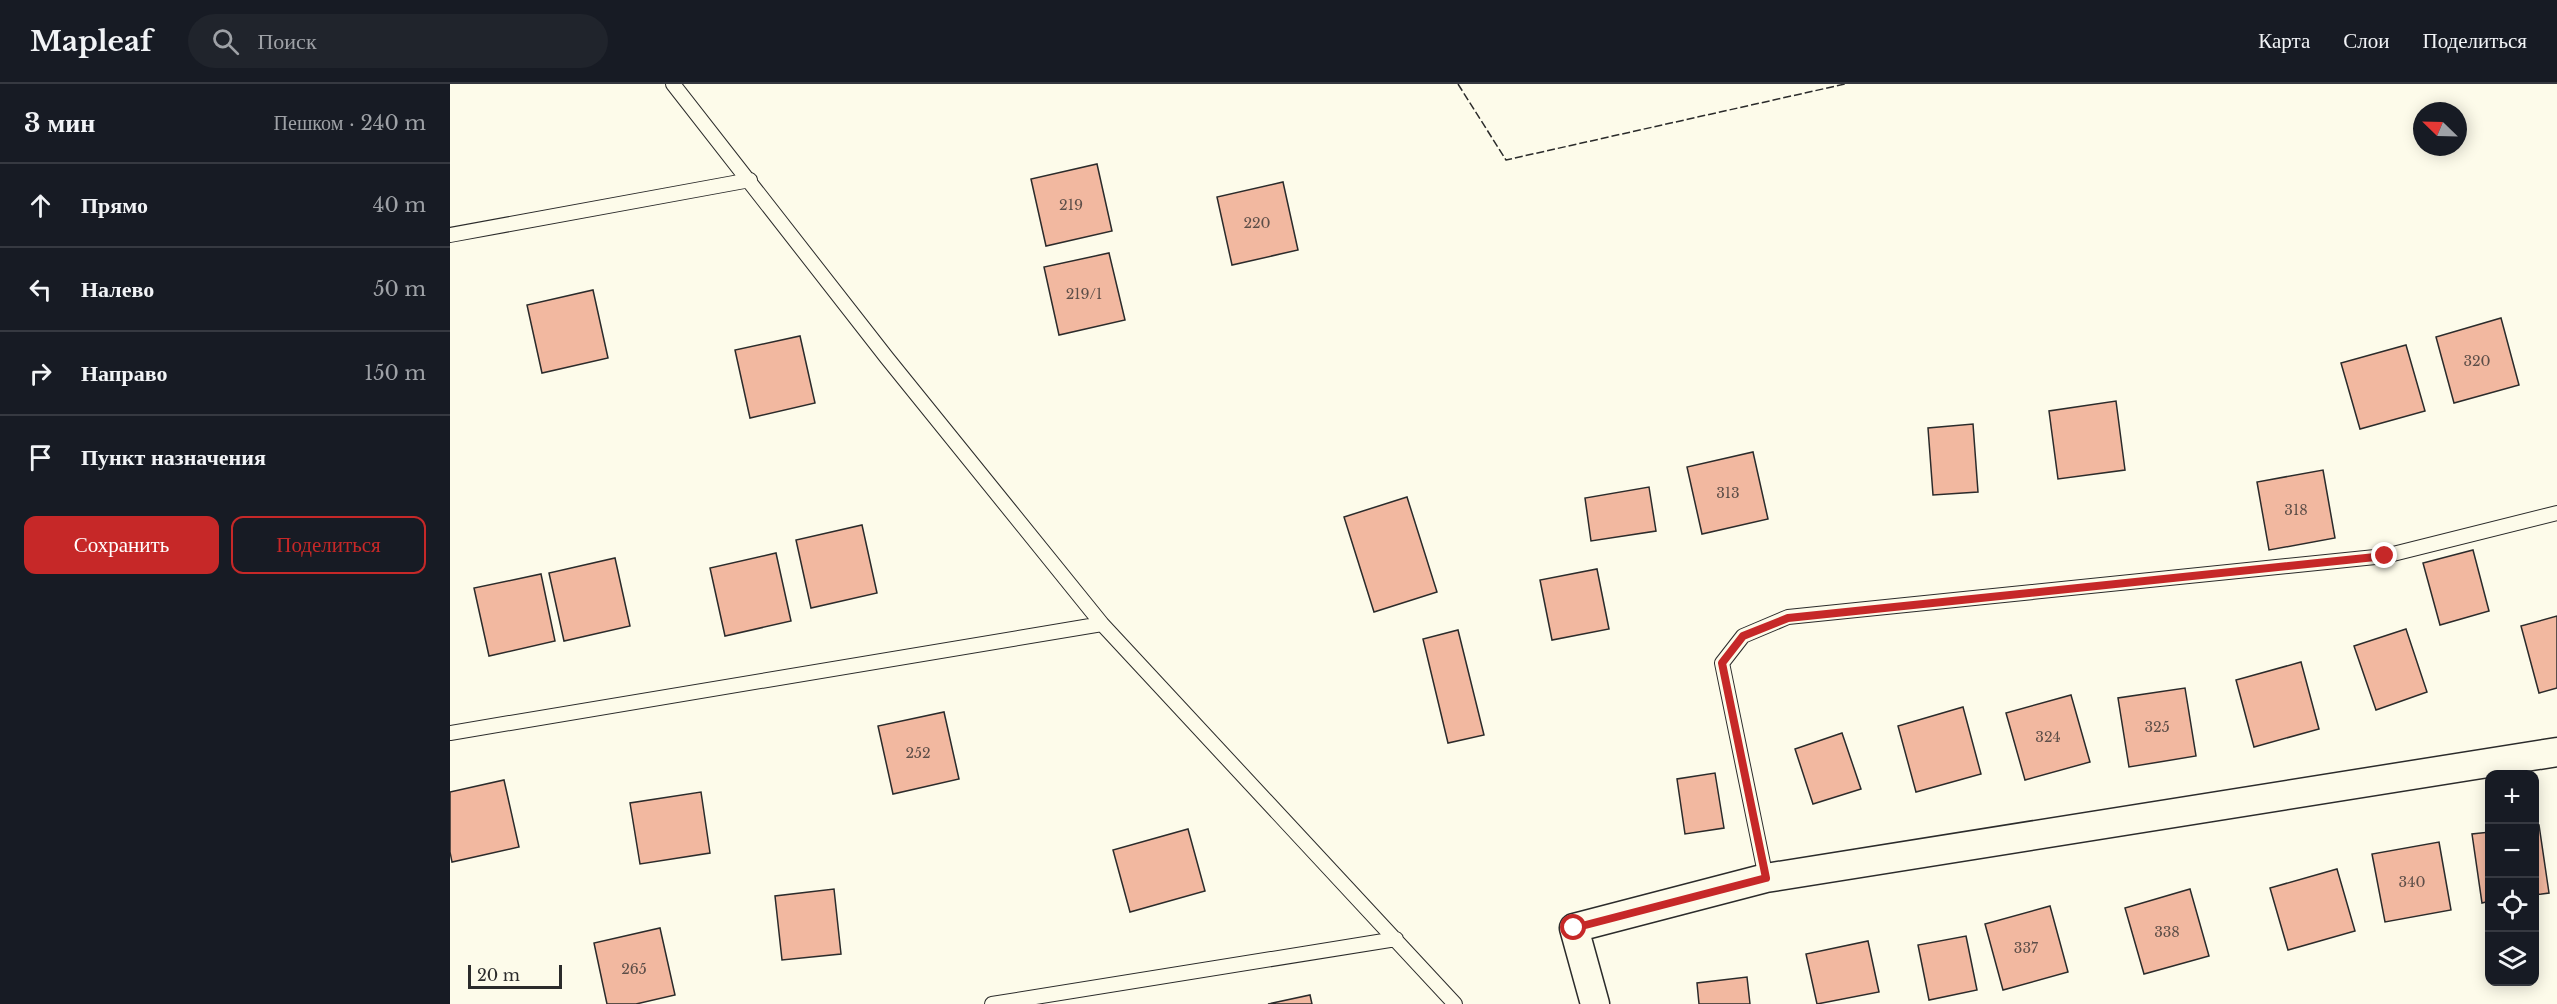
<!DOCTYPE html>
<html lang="ru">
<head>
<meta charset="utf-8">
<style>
	:root { --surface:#171b24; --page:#20242c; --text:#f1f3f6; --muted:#9ea1a6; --line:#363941; --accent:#c62828 }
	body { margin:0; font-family:"Libre Baskerville",serif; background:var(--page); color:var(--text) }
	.controls { position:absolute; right:18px; bottom:18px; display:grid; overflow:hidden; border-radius:12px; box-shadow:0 3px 15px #0003 }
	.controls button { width:54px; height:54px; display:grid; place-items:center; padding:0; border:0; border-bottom:2px solid var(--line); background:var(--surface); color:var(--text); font:30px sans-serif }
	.compass { position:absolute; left:1963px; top:18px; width:54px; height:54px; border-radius:50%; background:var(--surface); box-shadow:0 3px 15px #0003; rotate:293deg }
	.scale { position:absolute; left:18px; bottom:15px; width:94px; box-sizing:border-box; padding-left:6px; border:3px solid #2b2b2b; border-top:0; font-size:16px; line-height:21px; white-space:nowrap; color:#2b2b2b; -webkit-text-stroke:4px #fdfbea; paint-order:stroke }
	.stop { position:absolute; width:18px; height:18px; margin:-14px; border:4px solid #c62828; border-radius:50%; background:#fff }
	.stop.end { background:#c62828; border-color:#fff; box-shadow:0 2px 6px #0008 }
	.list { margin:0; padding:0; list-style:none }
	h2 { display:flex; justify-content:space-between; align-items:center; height:78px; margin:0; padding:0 24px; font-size:26px }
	h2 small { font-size:20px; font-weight:400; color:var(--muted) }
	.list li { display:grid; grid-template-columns:39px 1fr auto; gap:18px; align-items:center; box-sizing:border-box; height:84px; padding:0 24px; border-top:2px solid var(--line) }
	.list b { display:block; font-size:22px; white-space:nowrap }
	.list em { font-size:20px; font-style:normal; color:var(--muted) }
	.actions { display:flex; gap:12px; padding:18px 24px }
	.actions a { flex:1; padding:14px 0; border:2px solid var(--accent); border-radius:12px; text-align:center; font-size:21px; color:var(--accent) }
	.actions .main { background:var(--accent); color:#fff }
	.icon { flex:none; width:33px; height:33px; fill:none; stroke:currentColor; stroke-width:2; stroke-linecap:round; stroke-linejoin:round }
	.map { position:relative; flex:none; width:2107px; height:920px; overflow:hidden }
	header { display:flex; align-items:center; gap:36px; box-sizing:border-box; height:84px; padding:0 30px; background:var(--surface); border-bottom:2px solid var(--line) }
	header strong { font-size:28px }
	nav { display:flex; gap:33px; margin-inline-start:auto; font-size:21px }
	.search { width:420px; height:54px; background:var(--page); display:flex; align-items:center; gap:15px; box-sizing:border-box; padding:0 21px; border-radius:33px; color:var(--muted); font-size:22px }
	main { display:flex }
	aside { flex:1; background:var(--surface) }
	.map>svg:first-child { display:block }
	.building { fill:#f2b8a0; stroke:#2b2b2b; stroke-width:1.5 }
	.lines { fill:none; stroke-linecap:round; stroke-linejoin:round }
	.service-casing { stroke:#2b2b2b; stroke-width:16 }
	.minor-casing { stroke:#2b2b2b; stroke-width:31 }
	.service { stroke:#fdfbea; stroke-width:14 }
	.minor { stroke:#fdfbea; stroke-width:28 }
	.fence { stroke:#2b2b2b; stroke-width:1.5; stroke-dasharray:8 3; stroke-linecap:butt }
	.route { stroke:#c62828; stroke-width:8 }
	.labels { text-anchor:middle; stroke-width:4.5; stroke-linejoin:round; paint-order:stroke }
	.number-label { font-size:14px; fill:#5d4e48 }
</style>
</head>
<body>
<header>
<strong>Mapleaf</strong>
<div class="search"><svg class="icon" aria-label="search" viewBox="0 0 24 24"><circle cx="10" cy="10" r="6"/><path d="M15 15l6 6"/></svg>Поиск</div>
<nav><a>Карта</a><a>Слои</a><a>Поделиться</a></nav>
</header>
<main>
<aside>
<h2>3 мин<small>Пешком · 240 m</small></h2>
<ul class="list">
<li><svg class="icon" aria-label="ahead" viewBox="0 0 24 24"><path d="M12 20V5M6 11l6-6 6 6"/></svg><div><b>Прямо</b></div><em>40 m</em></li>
<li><svg class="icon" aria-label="left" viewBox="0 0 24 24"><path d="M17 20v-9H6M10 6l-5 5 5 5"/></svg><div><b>Налево</b></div><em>50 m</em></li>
<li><svg class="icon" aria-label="right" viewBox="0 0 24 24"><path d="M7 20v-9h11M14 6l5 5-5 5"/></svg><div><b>Направо</b></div><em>150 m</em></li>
<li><svg class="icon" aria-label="arrive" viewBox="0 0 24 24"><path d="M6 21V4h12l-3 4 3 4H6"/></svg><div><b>Пункт назначения</b></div></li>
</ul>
<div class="actions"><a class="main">Сохранить</a><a>Поделиться</a></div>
</aside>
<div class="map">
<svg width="2107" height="920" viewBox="0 0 2107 920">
	<rect width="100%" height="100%" fill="#fdfbea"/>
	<path class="building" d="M647,80L662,147L596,162L581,95Z
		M833,98L848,166L782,181L767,113Z
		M659,169L675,236L609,251L594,183Z
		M143,206L158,274L92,289L77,221Z
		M2051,234L2069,301L2004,319L1986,253Z
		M350,252L365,319L300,334L285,266Z
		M1956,261L1975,327L1910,345L1891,279Z
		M1666,317L1675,386L1608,395L1599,327Z
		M1523,340L1528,408L1483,411L1478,344Z
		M1303,368L1318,435L1252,450L1237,383Z
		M1873,386L1885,454L1819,466L1807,398Z
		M1199,403L1206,447L1141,457L1135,414Z
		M957,413L987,508L924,528L894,433Z
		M412,441L427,509L361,524L346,456Z
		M2023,466L2039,527L1990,541L1973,479Z
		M326,469L341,537L275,552L260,484Z
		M165,474L180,542L114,557L99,489Z
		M1147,485L1159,545L1102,556L1090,496Z
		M91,490L105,557L39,572L24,504Z
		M2107,532V604L2089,609L2071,542Z
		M1956,545L1977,608L1926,626L1904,562Z
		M1008,546L1034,651L998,659L973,555Z
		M1851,578L1869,645L1804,663L1786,596Z
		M1735,604L1746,672L1679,683L1668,614Z
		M1621,611L1640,678L1575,696L1556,629Z
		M1513,623L1531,690L1466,708L1448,642Z
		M494,628L509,695L443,710L428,642Z
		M1392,649L1411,705L1363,720L1345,665Z
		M1265,689L1274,744L1235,750L1227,695Z
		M54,696L69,763L2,778L0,768V708Z
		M251,708L260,769L190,780L180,719Z
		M2084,741H2089L2099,809L2084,811Z
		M738,745L755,807L680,828L663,766Z
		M2040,748V817L2032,819L2022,750Z
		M1989,758L2001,826L1935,838L1922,770Z
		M1887,785L1905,847L1838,866L1820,804Z
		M384,805L391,870L332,876L325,812Z
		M1740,805L1759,872L1694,890L1675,824Z
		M1600,822L1618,888L1553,906L1535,840Z
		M210,844L225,911L186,920H157L144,859Z
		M1516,852L1527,906L1479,916L1468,861Z
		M1418,857L1429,908L1367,920L1356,870Z
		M1297,893L1300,920H1249L1247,899Z
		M860,911L862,920H818Z"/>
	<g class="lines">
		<g class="service-casing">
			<path id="service" d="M223,0L437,274L652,540L1005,920
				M0,151L300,96
				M0,649L652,540
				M1316,794L1272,579L1293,552L1338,533L1935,472L2107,429
				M542,920L946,855"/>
		</g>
		<g class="minor-casing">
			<path id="minor" d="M1145,920L1124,844L1316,794L2107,668"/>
		</g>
		<use href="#service" class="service"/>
		<use href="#minor" class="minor"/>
		<path class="fence" d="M1008,0L1056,76L1395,0"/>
	</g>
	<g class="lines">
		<path class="route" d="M1124,844L1316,794L1272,579L1293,552L1338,534L1935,472"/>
	</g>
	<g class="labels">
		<g class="number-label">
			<text x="621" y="126">219</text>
			<text x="807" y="144">220</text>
			<text x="634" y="215">219/1</text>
			<text x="2027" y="282">320</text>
			<text x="1278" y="414">313</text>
			<text x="1846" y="431">318</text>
			<text x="1707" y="648">325</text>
			<text x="1598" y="658">324</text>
			<text x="468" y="674">252</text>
			<text x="1962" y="803">340</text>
			<text x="1717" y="853">338</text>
			<text x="1576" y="869">337</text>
			<text x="184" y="890">265</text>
		</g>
	</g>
</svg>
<div class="controls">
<button>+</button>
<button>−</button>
<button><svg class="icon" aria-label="locate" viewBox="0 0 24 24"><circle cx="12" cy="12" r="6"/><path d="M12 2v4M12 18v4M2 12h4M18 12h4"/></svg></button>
<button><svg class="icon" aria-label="layers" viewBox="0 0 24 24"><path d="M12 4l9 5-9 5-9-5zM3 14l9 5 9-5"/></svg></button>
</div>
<svg class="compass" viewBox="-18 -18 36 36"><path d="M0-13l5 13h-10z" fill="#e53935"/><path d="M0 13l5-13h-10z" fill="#9ea1a6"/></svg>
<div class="scale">20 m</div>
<div class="stop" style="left:1124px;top:844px"></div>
<div class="stop end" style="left:1935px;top:472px"></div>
</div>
</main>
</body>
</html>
